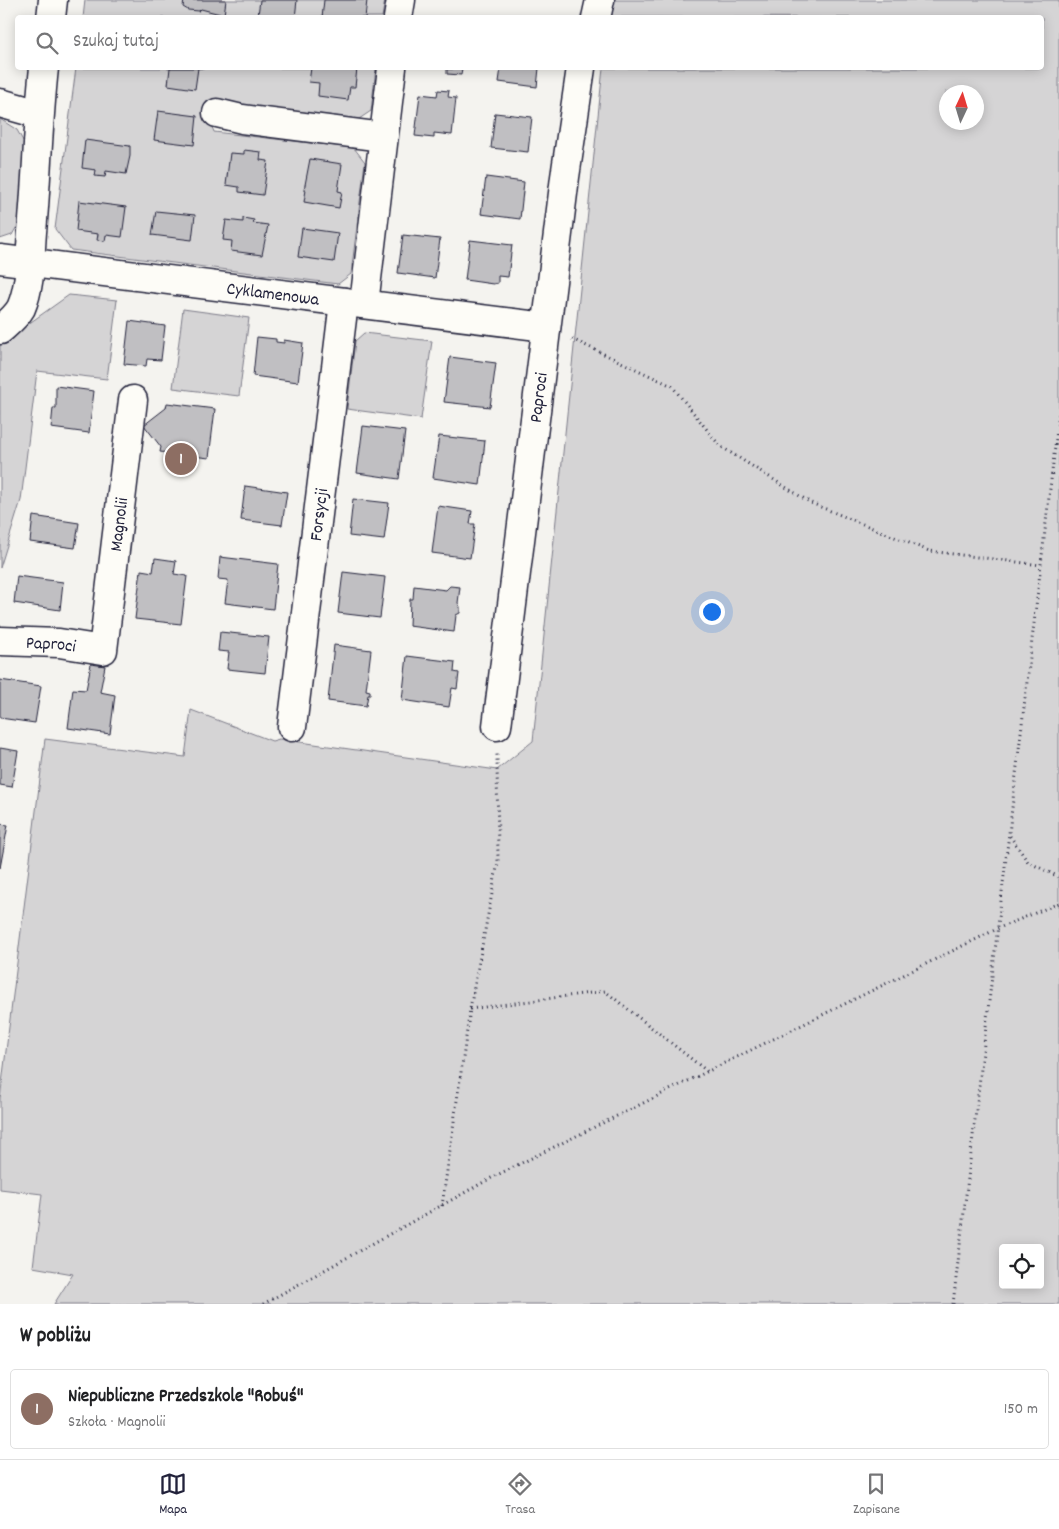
<!DOCTYPE html>
<html lang="pl">
<head>
<meta charset="utf-8">
<style>
	:root { --surface:#fff; --page:#f2f2f2; --text:#202124; --muted:#757577; --line:#e0e0e0; --accent:#22223b }
	body { margin:0; font-family:Dekko,sans-serif; background:var(--page); color:var(--text) }
	.controls { position:absolute; right:15px; bottom:15px; display:grid; overflow:hidden; border-radius:5px; box-shadow:0 2px 12px #0003 }
	.controls button { width:45px; height:45px; display:grid; place-items:center; padding:0; border:0; border-bottom:1px solid var(--line); background:var(--surface); color:var(--text); font:25px sans-serif }
	.compass { position:absolute; left:939px; top:85px; width:45px; height:45px; border-radius:50%; background:var(--surface); box-shadow:0 2px 12px #0003; rotate:4deg }
	.you { position:absolute; left:711px; top:611px; width:18px; height:18px; margin:-12px; border:4px solid #fff; border-radius:50%; background:#1a73e8; box-shadow:0 0 0 8px #1a73e833 }
	.badge { display:grid; place-items:center; width:32px; height:32px; border-radius:50%; background:var(--accent); color:#fff; font-size:16px; font-weight:700 }
	.pin { position:absolute; translate:-50% -50%; border:2px solid #fff; box-shadow:0 1px 5px #0006 }
	.list { margin:0; padding:0; list-style:none }
	h2 { display:flex; justify-content:space-between; align-items:center; height:65px; margin:0; padding:0 20px; font-size:21px }
	h2 small { font-size:16px; font-weight:400; color:var(--muted) }
	.list li { display:grid; grid-template-columns:32px 1fr auto; gap:15px; align-items:center; box-sizing:border-box; height:80px; margin:0 10px 10px; padding:0 10px; border:1px solid var(--line); border-radius:5px }
	.list b { display:block; font-size:19px; white-space:nowrap }
	.list p { margin:0; font-size:16px; white-space:nowrap; color:var(--muted) }
	.list em { font-size:16px; font-style:normal; color:var(--muted) }
	.icon { flex:none; width:28px; height:28px; fill:none; stroke:currentColor; stroke-width:2; stroke-linecap:round; stroke-linejoin:round }
	.map { position:relative; flex:none; width:1059px; height:1304px; overflow:hidden }
	.search { position:absolute; background:var(--surface); box-shadow:0 2px 12px #0003; left:15px; right:15px; top:15px; height:55px; display:flex; align-items:center; gap:12px; box-sizing:border-box; padding:0 18px; border-radius:5px; color:var(--muted); font-size:19px }
	.sheet { height:155px; background:var(--surface) }
	nav { display:flex; justify-content:space-around; align-items:center; box-sizing:border-box; height:70px; border-top:1px solid var(--line); background:var(--surface); font-size:14px; color:var(--muted) }
	nav a { display:grid; justify-items:center; gap:2px }
	nav .on { color:var(--accent) }
	.map>svg:first-child { display:block }
	.green { fill:#d5d4d5; stroke:#7c7b88; fill-rule:evenodd }
	.building { fill:#c0bfc2; stroke:#22223b }
	.lines { fill:none; stroke-linecap:round; stroke-linejoin:round }
	.minor-casing { stroke:#22223b; stroke-width:31 }
	.path { stroke:#22223b; stroke-width:3; stroke-dasharray:1 4; stroke-linecap:butt }
	.minor { stroke:#fdfcf7; stroke-width:28 }
	.labels { text-anchor:middle; stroke-width:4; stroke-linejoin:round; paint-order:stroke }
	.street-label { font-size:18px; fill:#22223b; stroke:#fdfcf7 }
</style>
</head>
<body>
<div class="map">
<svg width="1059" height="1304" viewBox="0 0 1059 1304">
	<rect width="100%" height="100%" fill="#f4f3ef"/>
	<filter id="ink" filterUnits="userSpaceOnUse"><feTurbulence type="fractalNoise" baseFrequency=".02" numOctaves="2"/><feDisplacementMap in="SourceGraphic" scale="10" xChannelSelector="R" yChannelSelector="G"/><feConvolveMatrix kernelMatrix="1 2 1 2 8 2 1 2 1" color-interpolation-filters="sRGB"/></filter>
	<g filter="url(#ink)">
		<path class="green" d="M85,0H385L382,17L83,18Z
			M610,0H1059V1304H54L73,1274L33,1267L42,1194L0,1189V1099L45,739L185,757L191,710L272,741L279,739L497,770L533,741L603,68H1042V18L608,17ZM946,92H976V122H946ZM1003,1248H1040V1285H1003Z
			M76,68H376L371,111L359,119L220,102L207,115L214,132L354,148L365,162L351,274L338,284L71,250L55,229Z
			M0,119L17,130L27,148L21,228H16L12,235L0,239Z
			M69,295L117,300L107,379L37,371L21,500L0,568V344Z
			M183,309L249,318L239,396L173,388Z
			M364,333L432,341L421,419L347,409L355,341Z"/>
		<path class="building" d="M184,0H226L224,15L201,9L199,11L188,10L183,7Z
			M260,0H297L295,18L258,15Z
			M324,0H367L365,18H322Z
			M170,68H202H198L195,89L168,85Z
			M311,68H357L355,87H350L348,100L318,96L319,83L309,82Z
			M453,68H462L461,75L447,74V69H453Z
			M501,68H539L537,87L499,82Z
			M438,90L449,91L448,97L456,98L452,135L434,133V138L415,136L420,94L437,96Z
			M158,111L197,116L194,145L154,140Z
			M495,113L532,117L528,152L491,148Z
			M85,140L130,146V156L126,174L106,171L105,177L95,176L96,170L82,168Z
			M244,150L261,152L260,160L268,161L263,195L239,192V187L226,185L230,153L244,154Z
			M310,159L342,164L338,191L342,192L339,208L304,202L306,190H304Z
			M486,177L524,182L520,219L481,214Z
			M79,201L126,207L122,237L106,235L105,241L97,240L98,234L76,231Z
			M156,211L195,215L192,240L152,235Z
			M243,218L254,220L253,223L268,225L262,255L231,251L232,241L223,240L226,220L243,222Z
			M302,228L338,233L334,262L298,257Z
			M403,235L440,239L435,278L398,273Z
			M470,240L512,245L508,277L498,276V283L493,284L465,280Z
			M129,321L165,326L161,360L147,359L146,366L124,364Z
			M257,337L276,339V342L284,343V340L303,343L298,382L253,376Z
			M450,357L496,363L490,407L444,402Z
			M56,386L94,391L89,433L51,428L53,408H56Z
			M167,403L215,409L209,458L160,452L161,447L144,425L166,408Z
			M363,426L405,431L399,479L357,473Z
			M439,436L485,441L480,485L433,478Z
			M245,486L287,492L282,525L241,520Z
			M353,499L389,503L384,540L349,536Z
			M438,506L472,511L470,524H475L470,558L432,553Z
			M33,516L79,523L75,548L30,542Z
			M220,557L278,564L273,609L225,603L228,580L218,579Z
			M155,558L176,561L174,574L187,576L181,624L135,619L141,570L153,572Z
			M343,572L385,577L380,618L338,613Z
			M17,576L63,582L60,610L14,603Z
			M414,586L446,590L450,586L460,587L458,603L460,607V613L456,615L454,632L409,626L410,599H413Z
			M220,632L269,637L265,673L227,669L229,652L218,651Z
			M334,645L371,650L366,690L370,691V695H368L366,706L328,701Z
			M407,656L455,662L454,672L459,673L457,689L452,688L449,707L402,700Z
			M91,664L105,666L100,692L115,695L110,734L68,728L73,689L86,690Z
			M0,680L41,686L35,723L0,718Z
			M0,748L18,751L12,787L0,785Z
			M0,824L8,825L0,868Z"/>
		<g class="lines">
			<g class="minor-casing">
				<g id="minor">
					<path d="M51,18L53,0"/>
					<path d="M398,18L401,0"/>
					<path d="M596,18L600,0"/>
					<path d="M0,103L39,114"/>
					<path d="M217,113L242,119L383,137"/>
					<path id="s1" d="M0,259L546,327"/>
					<path d="M364,304L392,68"/>
					<path d="M0,330C8,323 16,317 21,308C31,285 30,256 32,232C37,177 38,122 44,68"/>
					<path id="s2" d="M0,641L59,643L103,650L133,400"/>
					<path id="s3" d="M497,726L565,177L581,68"/>
					<path id="s4" d="M292,727L344,302"/>
				</g>
			</g>
			<path class="path" d="M572,339L672,386L720,446L811,503L929,551L1041,565
				M1010,836L1028,862L1059,877
				M470,1009L605,991L708,1072
				M442,1206L470,1009L498,862L497,752
				M263,1304L493,1177L999,928L1059,903
				M953,1304L1059,413"/>
			<use href="#minor" class="minor"/>
		</g>
	</g>
	<g class="labels">
		<g class="street-label">
			<text dy="6" stroke="none"><textPath href="#s1" startOffset="275">Cyklamenowa</textPath></text>
			<text dy="6" stroke="none"><textPath href="#s3" startOffset="331">Paproci</textPath></text>
			<text dy="6" stroke="none"><textPath href="#s4" startOffset="214">Forsycji</textPath></text>
			<text dy="6" stroke="none"><textPath href="#s2" startOffset="230">Magnolii</textPath></text>
			<text dy="6" stroke="none"><textPath href="#s2" startOffset="51">Paproci</textPath></text>
		</g>
	</g>
</svg>
<div class="controls">
<button><svg class="icon" aria-label="locate" viewBox="0 0 24 24"><circle cx="12" cy="12" r="6"/><path d="M12 2v4M12 18v4M2 12h4M18 12h4"/></svg></button>
</div>
<svg class="compass" viewBox="-18 -18 36 36"><path d="M0-13l5 13h-10z" fill="#e53935"/><path d="M0 13l5-13h-10z" fill="#757577"/></svg>
<div class="you"></div>
<div class="pin badge" style="left:181px;top:459px;background:#8d6e63">1</div>
<div class="search"><svg class="icon" aria-label="search" viewBox="0 0 24 24"><circle cx="10" cy="10" r="6"/><path d="M15 15l6 6"/></svg>Szukaj tutaj</div>
</div>
<section class="sheet">
<h2>W pobliżu<small></small></h2>
<ul class="list">
<li><span class="badge" style="background:#8d6e63">1</span><div><b>Niepubliczne Przedszkole &quot;Robuś&quot;</b><p>Szkoła · Magnolii</p></div><em>150 m</em></li>
</ul>
</section>
<nav>
<a class="on"><svg class="icon" aria-label="map" viewBox="0 0 24 24"><path d="M3 6l6-2 6 2 6-2v14l-6 2-6-2-6 2zM9 4v14M15 6v14"/></svg>Mapa</a>
<a><svg class="icon" aria-label="directions" viewBox="0 0 24 24"><path d="M12 3l9 9-9 9-9-9zM9 14v-3h6M13 9l2 2-2 2"/></svg>Trasa</a>
<a><svg class="icon" aria-label="saved" viewBox="0 0 24 24"><path d="M7 4h10v16l-5-4-5 4z"/></svg>Zapisane</a>
</nav>
</body>
</html>
